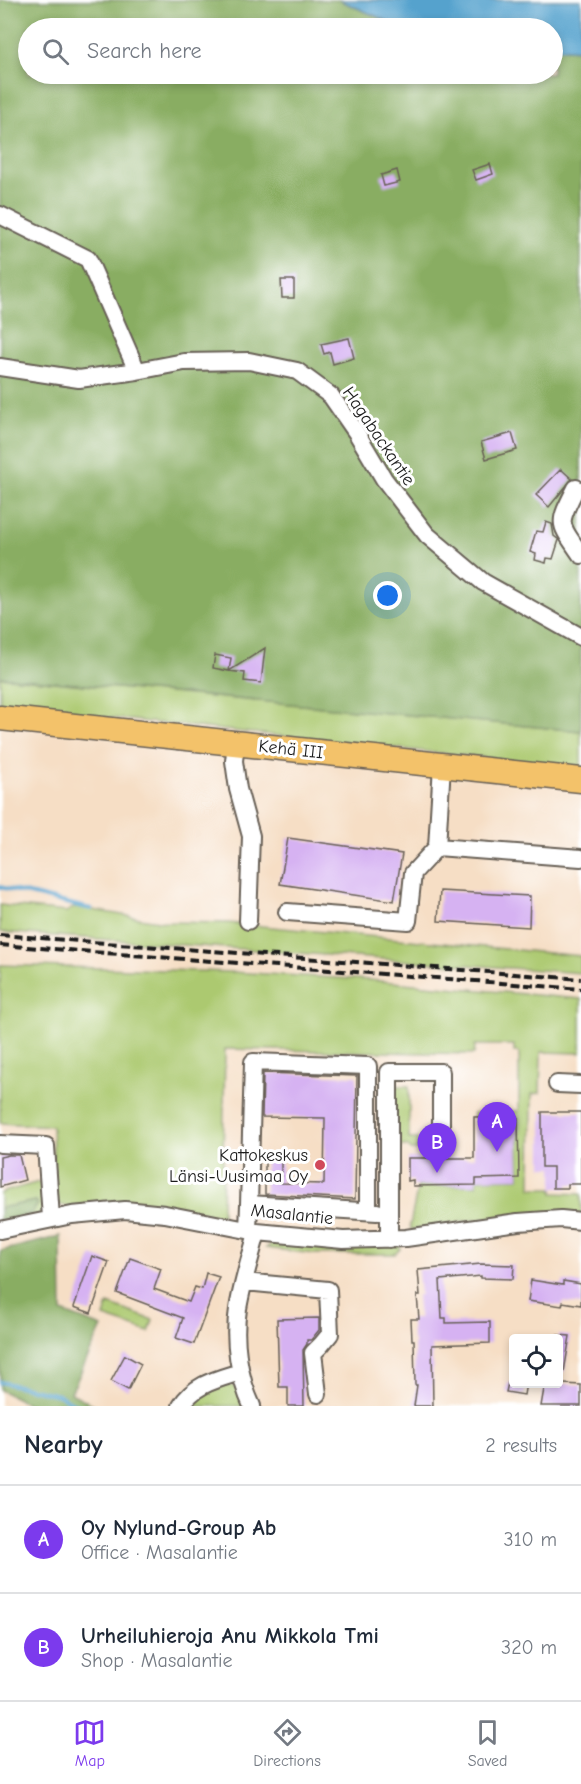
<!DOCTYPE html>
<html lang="en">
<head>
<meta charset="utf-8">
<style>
	:root { --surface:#fff; --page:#f2f2f3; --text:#1f2937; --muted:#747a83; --line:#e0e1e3; --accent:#7c3aed }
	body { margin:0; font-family:"Comic Neue",sans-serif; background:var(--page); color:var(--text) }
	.controls { position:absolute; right:18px; bottom:18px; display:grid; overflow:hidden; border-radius:6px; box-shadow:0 3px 9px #0003 }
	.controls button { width:54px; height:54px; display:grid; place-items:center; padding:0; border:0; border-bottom:2px solid var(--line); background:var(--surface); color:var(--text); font:30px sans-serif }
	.you { position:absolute; left:388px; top:596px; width:21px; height:21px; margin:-15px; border:4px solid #fff; border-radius:50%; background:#1a73e8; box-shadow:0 0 0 9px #1a73e833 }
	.badge { display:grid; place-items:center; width:39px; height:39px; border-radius:50%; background:var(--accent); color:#fff; font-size:20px; font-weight:700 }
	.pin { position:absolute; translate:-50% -50px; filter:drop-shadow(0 2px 3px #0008) }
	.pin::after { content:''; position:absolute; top:32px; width:21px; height:18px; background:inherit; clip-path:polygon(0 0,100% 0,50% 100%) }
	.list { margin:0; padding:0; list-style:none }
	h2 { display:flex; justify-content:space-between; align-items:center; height:78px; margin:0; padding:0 24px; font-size:26px }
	h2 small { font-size:20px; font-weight:400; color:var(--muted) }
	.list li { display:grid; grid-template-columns:39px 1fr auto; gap:18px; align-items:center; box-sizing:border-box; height:108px; padding:0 24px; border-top:2px solid var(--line) }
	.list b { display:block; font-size:22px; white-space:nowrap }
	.list p { margin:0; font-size:20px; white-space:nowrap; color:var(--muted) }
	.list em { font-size:20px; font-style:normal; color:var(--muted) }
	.icon { flex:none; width:33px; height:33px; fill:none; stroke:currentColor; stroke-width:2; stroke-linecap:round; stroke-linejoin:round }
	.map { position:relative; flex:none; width:581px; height:1406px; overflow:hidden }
	.search { position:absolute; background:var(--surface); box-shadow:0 3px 9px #0003; left:18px; right:18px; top:18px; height:66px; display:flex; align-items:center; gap:15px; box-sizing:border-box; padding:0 21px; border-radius:33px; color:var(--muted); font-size:22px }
	.sheet { height:294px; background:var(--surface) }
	nav { display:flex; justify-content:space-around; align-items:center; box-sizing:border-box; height:84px; border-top:2px solid var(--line); background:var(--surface); font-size:16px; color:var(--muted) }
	nav a { display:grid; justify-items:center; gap:3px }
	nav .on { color:var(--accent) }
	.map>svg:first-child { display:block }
	.green { fill:#acc970; stroke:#647246; stroke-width:1.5 }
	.forest { fill:#89ad62; stroke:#52643f; stroke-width:1.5 }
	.water { fill:#54a2cd; stroke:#385f74; stroke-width:1.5 }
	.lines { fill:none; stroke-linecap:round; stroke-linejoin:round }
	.stream { stroke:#54a2cd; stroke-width:4 }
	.building { fill:#d6b2f2 }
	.minor-casing { stroke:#686057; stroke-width:20 }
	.highway-casing { stroke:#686057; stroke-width:27 }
	.minor { stroke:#fff; stroke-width:16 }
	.highway { stroke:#f3c26a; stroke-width:24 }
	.rail { stroke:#1c1c1c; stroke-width:4; stroke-dasharray:9 4.5; stroke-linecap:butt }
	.poi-dot { fill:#d1495b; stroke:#fff; stroke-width:2 }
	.labels { text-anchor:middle; stroke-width:6; stroke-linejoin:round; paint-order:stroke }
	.street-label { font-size:18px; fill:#1c1c1c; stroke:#fff }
	.poi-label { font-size:18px; fill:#1c1c1c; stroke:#fff; text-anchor:end }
</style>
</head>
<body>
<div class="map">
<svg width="581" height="1406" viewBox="0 0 581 1406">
	<rect width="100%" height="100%" fill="#fff"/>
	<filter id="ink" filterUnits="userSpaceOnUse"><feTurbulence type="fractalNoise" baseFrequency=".0167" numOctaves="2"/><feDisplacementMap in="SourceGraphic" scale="12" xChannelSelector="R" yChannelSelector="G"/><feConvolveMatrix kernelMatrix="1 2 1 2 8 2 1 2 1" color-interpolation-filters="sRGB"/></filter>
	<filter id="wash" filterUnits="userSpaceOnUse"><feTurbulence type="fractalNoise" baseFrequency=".008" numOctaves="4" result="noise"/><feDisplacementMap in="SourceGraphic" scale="24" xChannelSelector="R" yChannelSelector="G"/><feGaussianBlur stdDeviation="1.35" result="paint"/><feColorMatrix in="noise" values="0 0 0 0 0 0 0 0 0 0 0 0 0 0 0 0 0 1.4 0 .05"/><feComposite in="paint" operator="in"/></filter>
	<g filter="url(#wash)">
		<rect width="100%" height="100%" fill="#f6dec5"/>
		<path class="green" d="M0,677L581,731V768L0,706Z
			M0,905L66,912L75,907L164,922L228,923L581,956V973L0,932Z
			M0,965L232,972L370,980L581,999V1053L541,1052L540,1093L532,1094L531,1188H553V1193L581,1194V1214C524,1209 467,1222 411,1230L410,1225L418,1186L476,1185V1179L519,1178L518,1117H474V1113H483V1109H490V1111H519V1052H514V1045H475L474,1054L225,1049L222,1217C181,1207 140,1199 98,1202C85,1203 70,1210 58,1204L54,1182L52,1126L0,1123Z
			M394,1086H409V1139H418V1150H410L408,1146H400L399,1166L395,1164Z
			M39,1182H44L43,1211L40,1214L0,1223L9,1218L32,1213L36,1201L0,1208V1193Z
			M273,1243L329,1247L399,1245L400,1249L395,1254H314L266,1248Z
			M108,1304L153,1320L149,1332L104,1317Z
			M227,1383L235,1387L246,1406H191L207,1391Z"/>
		<path class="forest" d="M0,0H339L403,28H28V74H552L553,48L581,50V731L0,677Z
			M36,1201L38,1204L32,1213L0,1221V1208Z
			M61,1236L62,1312L102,1327L71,1393L96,1406H32L0,1390V1251Z"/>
		<path class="water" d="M339,0H581V50L553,48L552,28H403Z"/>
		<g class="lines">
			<path class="stream" d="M0,887L91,909
				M0,1382L59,1395L78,1406"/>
		</g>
		<g id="blocks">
			<path class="building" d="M490,164L493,174L476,180L472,170Z
				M397,170L400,182L384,186L381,175Z
				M281,280H294V298H282Z
				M349,338L354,358L333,364L330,352L324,354L321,344Z
				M512,433L517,450L486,459L481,442Z
				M561,469L572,479L549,507L536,495Z
				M546,522L552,524L554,536L559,540L553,559L547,558L546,563L535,560L536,554L530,552L536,531L543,532Z
				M265,648L261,683L244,681L245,673L229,671Z
				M215,655L231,658L229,671L213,668Z
				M288,838L402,854L394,901L280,884Z
				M440,891L530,896L529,927L438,921Z
				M263,1073L357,1076L355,1199L265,1194V1159H281V1183L324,1184L325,1118L262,1117Z
				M542,1112H581V1184H568V1188H553V1167H542Z
				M518,1116L519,1178L476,1179V1185L413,1186V1180L408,1181V1158H474V1117Z
				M9,1155H19L25,1180L0,1187V1157Z
				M92,1256L109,1262L91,1313L74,1307Z
				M130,1258L161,1269L154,1289L189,1302L195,1287L202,1289L206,1273L219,1277L194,1344L176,1338L183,1318L117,1293Z
				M481,1264L514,1265L513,1279L481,1278V1276L440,1280L442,1318H446V1323L490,1322V1343L432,1345L433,1406H414L417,1385H415L414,1340H412L411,1319H419L417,1295H420L418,1270Z
				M531,1280L563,1285V1281L581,1284V1305L563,1302L562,1306L528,1301Z
				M319,1318V1330L311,1340H307V1344L303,1350L304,1406H288V1387H279L277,1319Z
				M558,1335L570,1336L564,1372H558Z
				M125,1355L141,1364L128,1390L111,1381Z
				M508,1383H526L524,1395L506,1392Z
				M545,1383L581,1385V1406H541Z"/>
		</g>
	</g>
	<g filter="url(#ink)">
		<use href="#blocks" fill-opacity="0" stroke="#686057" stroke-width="1.5"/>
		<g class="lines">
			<g class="minor-casing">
				<path id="minor" d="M0,215L88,259L137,371
					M0,367L79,379L137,371L184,362L249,361L297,371L331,396L356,432L384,479L427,535L483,582L581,637
					M576,488C557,526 558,521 581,555
					M236,743L234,761L238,789L251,836L248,921
					M437,847L581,858
					M437,847L442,765
					M287,912L408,921L413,873L437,847
					M557,1084L581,1085
					M0,1144L46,1146L51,1218
					M249,1204L253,1062L368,1066V1211
					M0,1230L72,1215L125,1210L165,1214L257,1232L343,1240L406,1238L518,1222L561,1219L581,1221
					M248,1230L249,1204L377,1212
					M389,1239V1072H441V1141
					M245,1282L328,1290L330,1334L321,1345L313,1353L318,1394
					M181,1406C194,1384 218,1379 240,1372
					M252,1406C239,1378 233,1340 238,1309C242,1283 251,1257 257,1232"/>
			</g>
			<g class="highway-casing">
				<path id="highway" d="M0,718L581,780"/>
			</g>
			<use href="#minor" class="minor"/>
			<use href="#highway" class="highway"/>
			<path class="rail" d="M0,935L581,979
				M0,945L581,989"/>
		</g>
	</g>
	<circle class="poi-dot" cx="320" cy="1165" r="6"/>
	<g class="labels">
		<g class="street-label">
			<text transform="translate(379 436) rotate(56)" y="6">Hagabackantie</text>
			<text transform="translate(291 749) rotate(6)" y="6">Kehä III</text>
			<text transform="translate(292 1214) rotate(6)" y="6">Masalantie</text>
		</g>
		<g class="poi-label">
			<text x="308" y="1161">Kattokeskus<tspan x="308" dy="21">Länsi-Uusimaa Oy</tspan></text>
		</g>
	</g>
</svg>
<div class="controls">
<button><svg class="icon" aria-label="locate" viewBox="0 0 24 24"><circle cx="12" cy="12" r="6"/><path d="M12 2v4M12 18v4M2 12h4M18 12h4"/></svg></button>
</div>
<div class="you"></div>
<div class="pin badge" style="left:497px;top:1152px">A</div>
<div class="pin badge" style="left:437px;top:1173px">B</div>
<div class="search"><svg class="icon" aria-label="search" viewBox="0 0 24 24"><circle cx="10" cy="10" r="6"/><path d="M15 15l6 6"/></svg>Search here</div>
</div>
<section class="sheet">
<h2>Nearby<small>2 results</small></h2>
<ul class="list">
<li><span class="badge">A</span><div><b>Oy Nylund-Group Ab</b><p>Office · Masalantie</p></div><em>310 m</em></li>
<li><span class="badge">B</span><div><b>Urheiluhieroja Anu Mikkola Tmi</b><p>Shop · Masalantie</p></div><em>320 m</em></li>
</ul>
</section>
<nav>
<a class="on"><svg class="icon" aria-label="map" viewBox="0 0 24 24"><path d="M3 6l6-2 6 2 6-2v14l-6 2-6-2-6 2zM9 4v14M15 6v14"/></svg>Map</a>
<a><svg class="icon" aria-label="directions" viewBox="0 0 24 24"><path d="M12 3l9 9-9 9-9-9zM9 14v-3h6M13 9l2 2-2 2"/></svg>Directions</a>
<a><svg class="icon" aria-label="saved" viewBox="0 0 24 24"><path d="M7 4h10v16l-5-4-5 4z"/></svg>Saved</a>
</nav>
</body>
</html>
